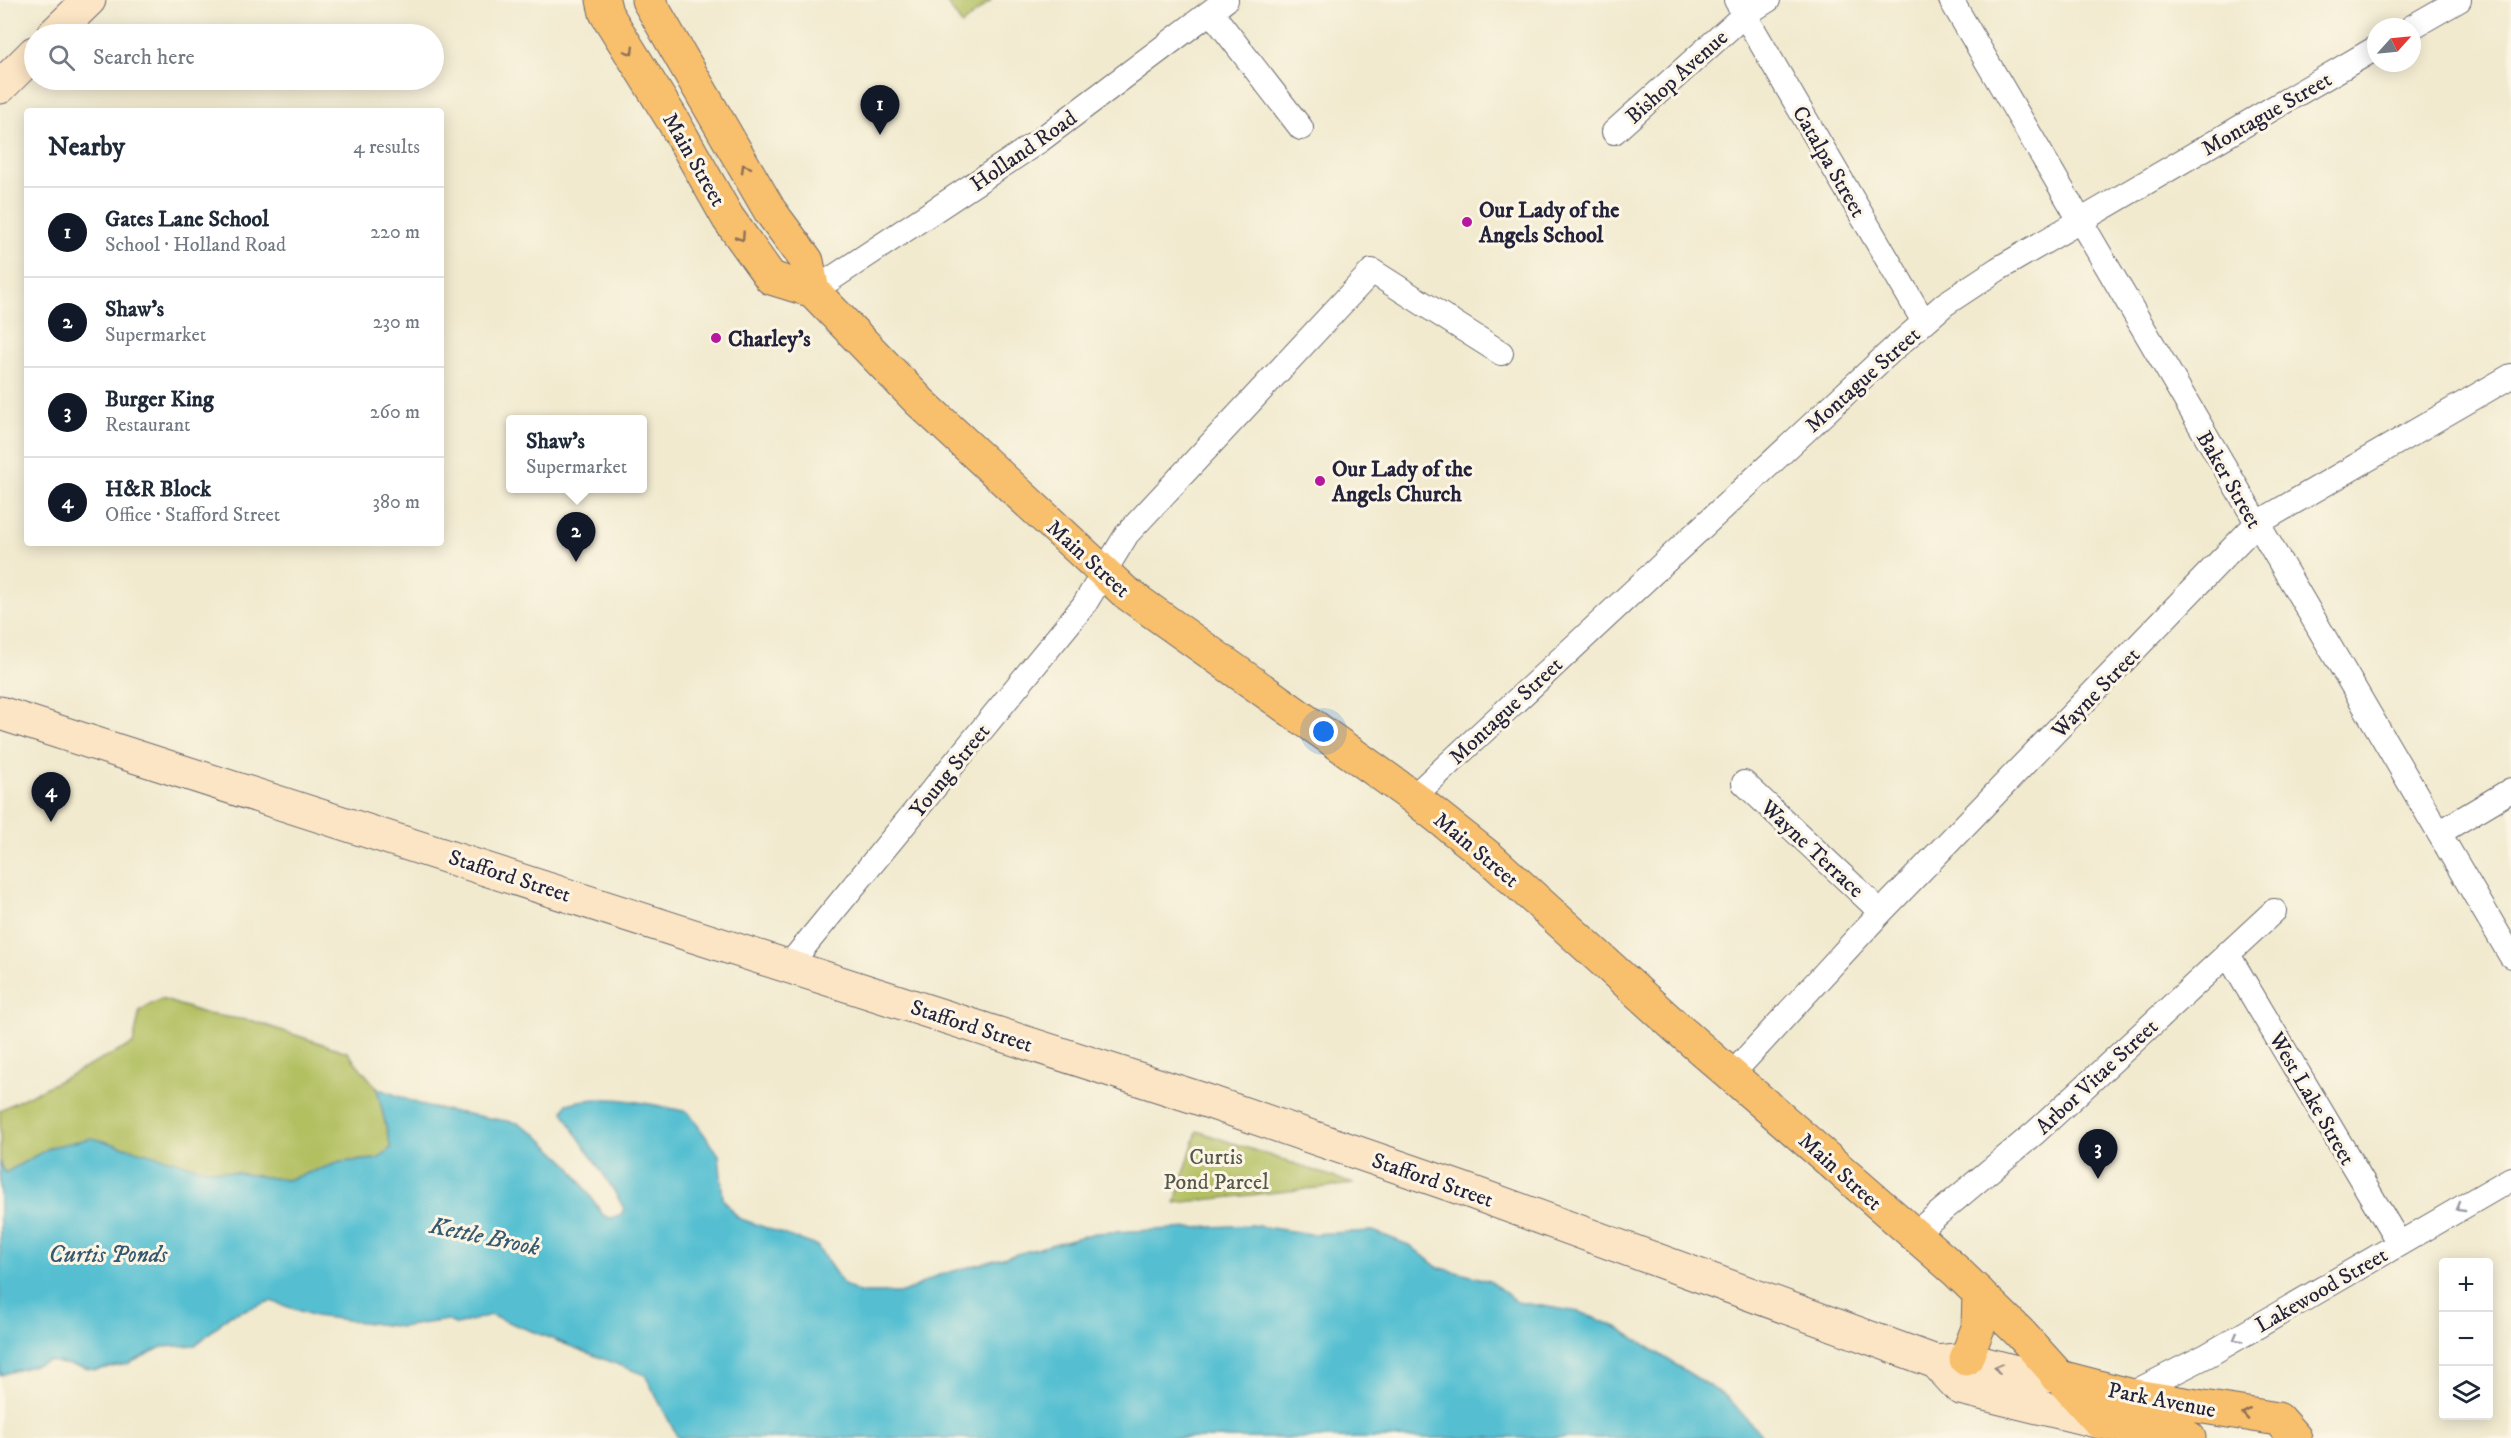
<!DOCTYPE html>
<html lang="en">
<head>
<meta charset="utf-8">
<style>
	:root { --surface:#fff; --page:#f6f6f7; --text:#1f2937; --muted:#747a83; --line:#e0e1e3; --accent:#111827 }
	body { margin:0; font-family:"IM FELL DW Pica",serif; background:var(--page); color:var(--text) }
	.controls { position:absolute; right:18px; bottom:18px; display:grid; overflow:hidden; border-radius:6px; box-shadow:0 3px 15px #0003 }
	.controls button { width:54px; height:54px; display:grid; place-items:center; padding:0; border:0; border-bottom:2px solid var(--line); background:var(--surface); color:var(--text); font:30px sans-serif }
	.compass { position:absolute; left:2367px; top:18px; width:54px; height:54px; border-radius:50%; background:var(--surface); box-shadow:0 3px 15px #0003; rotate:63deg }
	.you { position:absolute; left:1324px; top:732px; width:21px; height:21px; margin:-15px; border:4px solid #fff; border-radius:50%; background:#1a73e8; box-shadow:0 0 0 9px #1a73e833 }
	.badge { display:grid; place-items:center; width:39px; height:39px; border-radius:50%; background:var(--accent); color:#fff; font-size:20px; font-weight:700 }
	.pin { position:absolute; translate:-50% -50px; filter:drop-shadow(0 2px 3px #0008) }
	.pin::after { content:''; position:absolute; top:32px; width:21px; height:18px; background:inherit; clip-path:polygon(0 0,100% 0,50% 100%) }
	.popup { position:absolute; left:506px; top:415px; width:141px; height:78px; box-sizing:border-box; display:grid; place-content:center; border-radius:6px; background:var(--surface); filter:drop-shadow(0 2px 4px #0005); font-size:20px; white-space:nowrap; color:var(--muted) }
	.popup b { font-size:22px; color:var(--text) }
	.popup::after { content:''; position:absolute; left:50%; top:100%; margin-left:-12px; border:12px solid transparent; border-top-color:var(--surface) }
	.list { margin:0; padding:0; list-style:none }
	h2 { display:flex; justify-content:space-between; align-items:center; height:78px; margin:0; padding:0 24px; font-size:26px }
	h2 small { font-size:20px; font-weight:400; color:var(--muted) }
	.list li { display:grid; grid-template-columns:39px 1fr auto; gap:18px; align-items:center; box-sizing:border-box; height:90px; padding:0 24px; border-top:2px solid var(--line) }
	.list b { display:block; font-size:22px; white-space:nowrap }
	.list p { margin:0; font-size:20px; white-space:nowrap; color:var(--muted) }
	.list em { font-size:20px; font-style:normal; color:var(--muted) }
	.icon { flex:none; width:33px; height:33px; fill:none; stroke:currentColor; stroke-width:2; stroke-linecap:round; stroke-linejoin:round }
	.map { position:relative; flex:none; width:2511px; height:1438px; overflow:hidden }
	.search { position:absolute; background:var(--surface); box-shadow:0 3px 15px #0003; left:24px; top:24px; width:420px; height:66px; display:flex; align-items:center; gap:15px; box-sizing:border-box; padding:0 21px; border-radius:33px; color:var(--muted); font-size:22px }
	.panel { position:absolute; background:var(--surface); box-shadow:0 3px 15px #0003; left:24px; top:108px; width:420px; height:438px; border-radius:6px }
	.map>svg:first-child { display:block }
	.green { fill:#b3c062; stroke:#6a714e; stroke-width:1.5 }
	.water { fill:#55bfd1; stroke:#3c7086; stroke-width:1.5 }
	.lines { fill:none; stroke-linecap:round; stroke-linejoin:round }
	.street-casing { stroke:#6a686f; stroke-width:26 }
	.secondary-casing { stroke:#6a686f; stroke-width:35 }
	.primary-casing { stroke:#6a686f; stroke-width:35 }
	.highway-casing { stroke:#6a686f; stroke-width:35 }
	.street { stroke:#fff; stroke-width:24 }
	.secondary { stroke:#fce5c4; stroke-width:33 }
	.primary { stroke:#f8bf6c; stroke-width:33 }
	.highway { stroke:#f8bf6c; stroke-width:33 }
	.oneway { stroke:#8d7054 }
	.oneway2 { stroke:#9c9ca7 }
	.oneway3 { stroke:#9a8d86 }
	.poi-dot { fill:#b5179e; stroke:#fcf5e5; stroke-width:2 }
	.labels { text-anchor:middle; stroke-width:6; stroke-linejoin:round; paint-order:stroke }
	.street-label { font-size:22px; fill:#22223b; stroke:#fcf5e5 }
	.poi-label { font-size:22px; font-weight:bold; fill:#22223b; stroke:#fcf5e5; text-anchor:start }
	.park-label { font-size:22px; fill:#555949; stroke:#fcf5e5 }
	.water-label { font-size:24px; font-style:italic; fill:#345970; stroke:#fcf5e5 }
</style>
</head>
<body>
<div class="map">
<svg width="2511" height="1438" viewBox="0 0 2511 1438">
	<rect width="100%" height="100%" fill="#fcf5e5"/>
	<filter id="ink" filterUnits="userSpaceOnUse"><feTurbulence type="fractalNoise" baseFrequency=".0167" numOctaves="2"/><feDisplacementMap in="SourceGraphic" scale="12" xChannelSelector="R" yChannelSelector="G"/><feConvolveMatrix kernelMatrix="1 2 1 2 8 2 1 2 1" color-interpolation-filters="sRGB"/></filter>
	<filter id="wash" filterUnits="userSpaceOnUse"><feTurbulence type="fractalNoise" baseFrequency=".008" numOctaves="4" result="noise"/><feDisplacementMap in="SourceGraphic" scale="24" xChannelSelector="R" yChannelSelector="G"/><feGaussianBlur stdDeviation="1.35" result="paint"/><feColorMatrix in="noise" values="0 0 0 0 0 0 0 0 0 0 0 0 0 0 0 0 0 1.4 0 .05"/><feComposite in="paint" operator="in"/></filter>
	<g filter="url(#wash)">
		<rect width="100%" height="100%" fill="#f1eacf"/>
		<path class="green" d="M945,0H991L962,25Z
			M161,999L207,1014L253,1021L347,1052L377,1088L391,1148L378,1159L341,1162L287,1180L51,1147L5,1173L0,1164V1110L133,1044L140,1010Z
			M1197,1131L1354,1184L1175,1203Z"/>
		<path class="water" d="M377,1088L427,1107L518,1123L535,1133L569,1165L603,1215L610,1218L620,1216L624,1209C607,1174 580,1145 563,1111L567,1104C607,1092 648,1104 688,1112L719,1155L723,1199L738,1218L817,1246L843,1284L859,1293H903L939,1275L1095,1233L1251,1225L1311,1234L1373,1231L1411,1246L1437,1267L1490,1281L1517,1302L1579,1312L1617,1327L1728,1398L1764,1438H678L645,1375L490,1315L457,1325L447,1320L401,1327L315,1316L271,1301L230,1315L196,1345L162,1347L128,1364L95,1370L49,1361L0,1375V1164L5,1173L51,1147L92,1138L201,1168L287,1180L341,1162L378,1159L391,1148Z"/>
	</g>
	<g filter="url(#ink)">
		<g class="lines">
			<g class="street-casing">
				<path id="street" d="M1736,0L1924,322
					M1951,0L2511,956
					M1211,12L1301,128
					M2412,27L2459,0
					M1614,132L1744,15L1768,0
					M813,291L1039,141L1226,0
					M1744,783L1881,912
					M1413,797L1891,351L1945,304L1998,269L2376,48
					M2439,833L2511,790
					M2227,953L2399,1243
					M789,965L1084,605L1127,534L1372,271L1501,353
					M1732,1074L1881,912L2256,524L2511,376
					M1913,1235L2036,1132L2274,911
					M2129,1395L2208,1355L2511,1179"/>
			</g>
			<g class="secondary-casing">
				<path id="secondary" d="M54,34L89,0
					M0,87L34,53
					M0,713L1201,1099L1460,1188L1936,1362L1966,1359L2020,1373L2056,1376
					M1936,1362L1960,1388L2100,1422"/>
			</g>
			<g class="primary-casing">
				<path id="primary" d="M1966,1359L1978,1328L1979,1293"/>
			</g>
			<g class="highway-casing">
				<path id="highway" d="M603,0L606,13L672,119L728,218L771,278L813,291L920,402L1125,592L1413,797L1491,859L1676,1027L1955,1270L2020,1333L2100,1422L2189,1438
					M648,0L770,211L807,261L813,291
					M2056,1376L2129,1395L2278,1419L2295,1438"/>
			</g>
			<use href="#street" class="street"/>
			<use href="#secondary" class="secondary"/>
			<use href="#primary" class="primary"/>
			<use href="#highway" class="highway"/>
		</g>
		<defs><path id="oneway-chevron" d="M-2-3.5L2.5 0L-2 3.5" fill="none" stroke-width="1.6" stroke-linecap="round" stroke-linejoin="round" transform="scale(1.5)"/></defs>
		<g class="oneway">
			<use href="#oneway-chevron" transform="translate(630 51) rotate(58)"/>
			<use href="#oneway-chevron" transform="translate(745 168) rotate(-120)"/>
			<use href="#oneway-chevron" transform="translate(741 237) rotate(56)"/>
			<use href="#oneway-chevron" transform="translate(2246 1414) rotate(-171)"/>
		</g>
		<g class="oneway2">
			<use href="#oneway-chevron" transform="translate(2460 1208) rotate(150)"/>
			<use href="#oneway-chevron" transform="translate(2237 1338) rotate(150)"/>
		</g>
		<use class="oneway3" href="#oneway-chevron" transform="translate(1998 1368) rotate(-166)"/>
	</g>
	<g class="poi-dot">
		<circle cx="1467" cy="222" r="6"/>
		<circle cx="716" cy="338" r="6"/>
		<circle cx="1320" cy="481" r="6"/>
	</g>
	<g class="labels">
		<g class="street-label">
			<text transform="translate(1676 76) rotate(-42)" y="8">Bishop Avenue</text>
			<text transform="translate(2266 113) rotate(-30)" y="8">Montague Street</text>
			<text transform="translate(1023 150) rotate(-35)" y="8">Holland Road</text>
			<text transform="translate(695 159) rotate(60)" y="8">Main Street</text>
			<text transform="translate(1830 161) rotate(60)" y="8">Catalpa Street</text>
			<text transform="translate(1862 379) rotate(-42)" y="8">Montague Street</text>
			<text transform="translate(2230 479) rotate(60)" y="8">Baker Street</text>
			<text transform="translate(1089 558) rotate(42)" y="8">Main Street</text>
			<text transform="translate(2095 692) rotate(-46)" y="8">Wayne Street</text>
			<text transform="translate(1505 710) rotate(-43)" y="8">Montague Street</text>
			<text transform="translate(949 770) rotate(-51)" y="8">Young Street</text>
			<text transform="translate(1813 848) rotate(43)" y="8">Wayne Terrace</text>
			<text transform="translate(1477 849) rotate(40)" y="8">Main Street</text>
			<text transform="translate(510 875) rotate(18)" y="8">Stafford Street</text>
			<text transform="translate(972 1025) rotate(18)" y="8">Stafford Street</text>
			<text transform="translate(2096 1076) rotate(-43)" y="8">Arbor Vitae Street</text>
			<text transform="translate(2313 1098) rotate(60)" y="8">West Lake Street</text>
			<text transform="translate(1841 1171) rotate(42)" y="8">Main Street</text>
			<text transform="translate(1433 1179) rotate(19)" y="8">Stafford Street</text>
			<text transform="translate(2321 1289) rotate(-30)" y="8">Lakewood Street</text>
			<text transform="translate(2162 1399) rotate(11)" y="8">Park Avenue</text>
		</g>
		<g class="poi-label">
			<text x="1479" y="217">Our Lady of the<tspan x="1479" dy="25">Angels School</tspan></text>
			<text x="728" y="346">Charley's</text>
			<text x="1332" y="476">Our Lady of the<tspan x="1332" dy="25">Angels Church</tspan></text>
		</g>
		<g class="park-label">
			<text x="1216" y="1164">Curtis<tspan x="1216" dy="25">Pond Parcel</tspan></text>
		</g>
		<g class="water-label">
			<text transform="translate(485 1236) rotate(12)" y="8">Kettle Brook</text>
			<text x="108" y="1262">Curtis Ponds</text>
		</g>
	</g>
</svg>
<div class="controls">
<button>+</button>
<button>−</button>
<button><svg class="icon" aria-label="layers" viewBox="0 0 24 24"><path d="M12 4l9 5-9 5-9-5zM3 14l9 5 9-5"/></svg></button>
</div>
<svg class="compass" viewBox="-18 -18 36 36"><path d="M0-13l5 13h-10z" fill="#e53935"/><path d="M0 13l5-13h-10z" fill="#747a83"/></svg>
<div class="you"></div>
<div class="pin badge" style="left:880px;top:135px">1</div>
<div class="pin badge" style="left:576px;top:562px">2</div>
<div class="popup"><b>Shaw's</b>Supermarket</div>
<div class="pin badge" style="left:2098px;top:1179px">3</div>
<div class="pin badge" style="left:51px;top:822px">4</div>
<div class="search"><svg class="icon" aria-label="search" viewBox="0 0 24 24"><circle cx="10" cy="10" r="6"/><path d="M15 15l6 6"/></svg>Search here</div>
<section class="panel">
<h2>Nearby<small>4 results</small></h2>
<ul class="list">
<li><span class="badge">1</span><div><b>Gates Lane School</b><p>School · Holland Road</p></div><em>220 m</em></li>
<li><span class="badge">2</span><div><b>Shaw's</b><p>Supermarket</p></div><em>230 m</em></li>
<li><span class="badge">3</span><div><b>Burger King</b><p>Restaurant</p></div><em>260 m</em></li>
<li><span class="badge">4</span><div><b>H&amp;R Block</b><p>Office · Stafford Street</p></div><em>380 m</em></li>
</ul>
</section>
</div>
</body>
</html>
